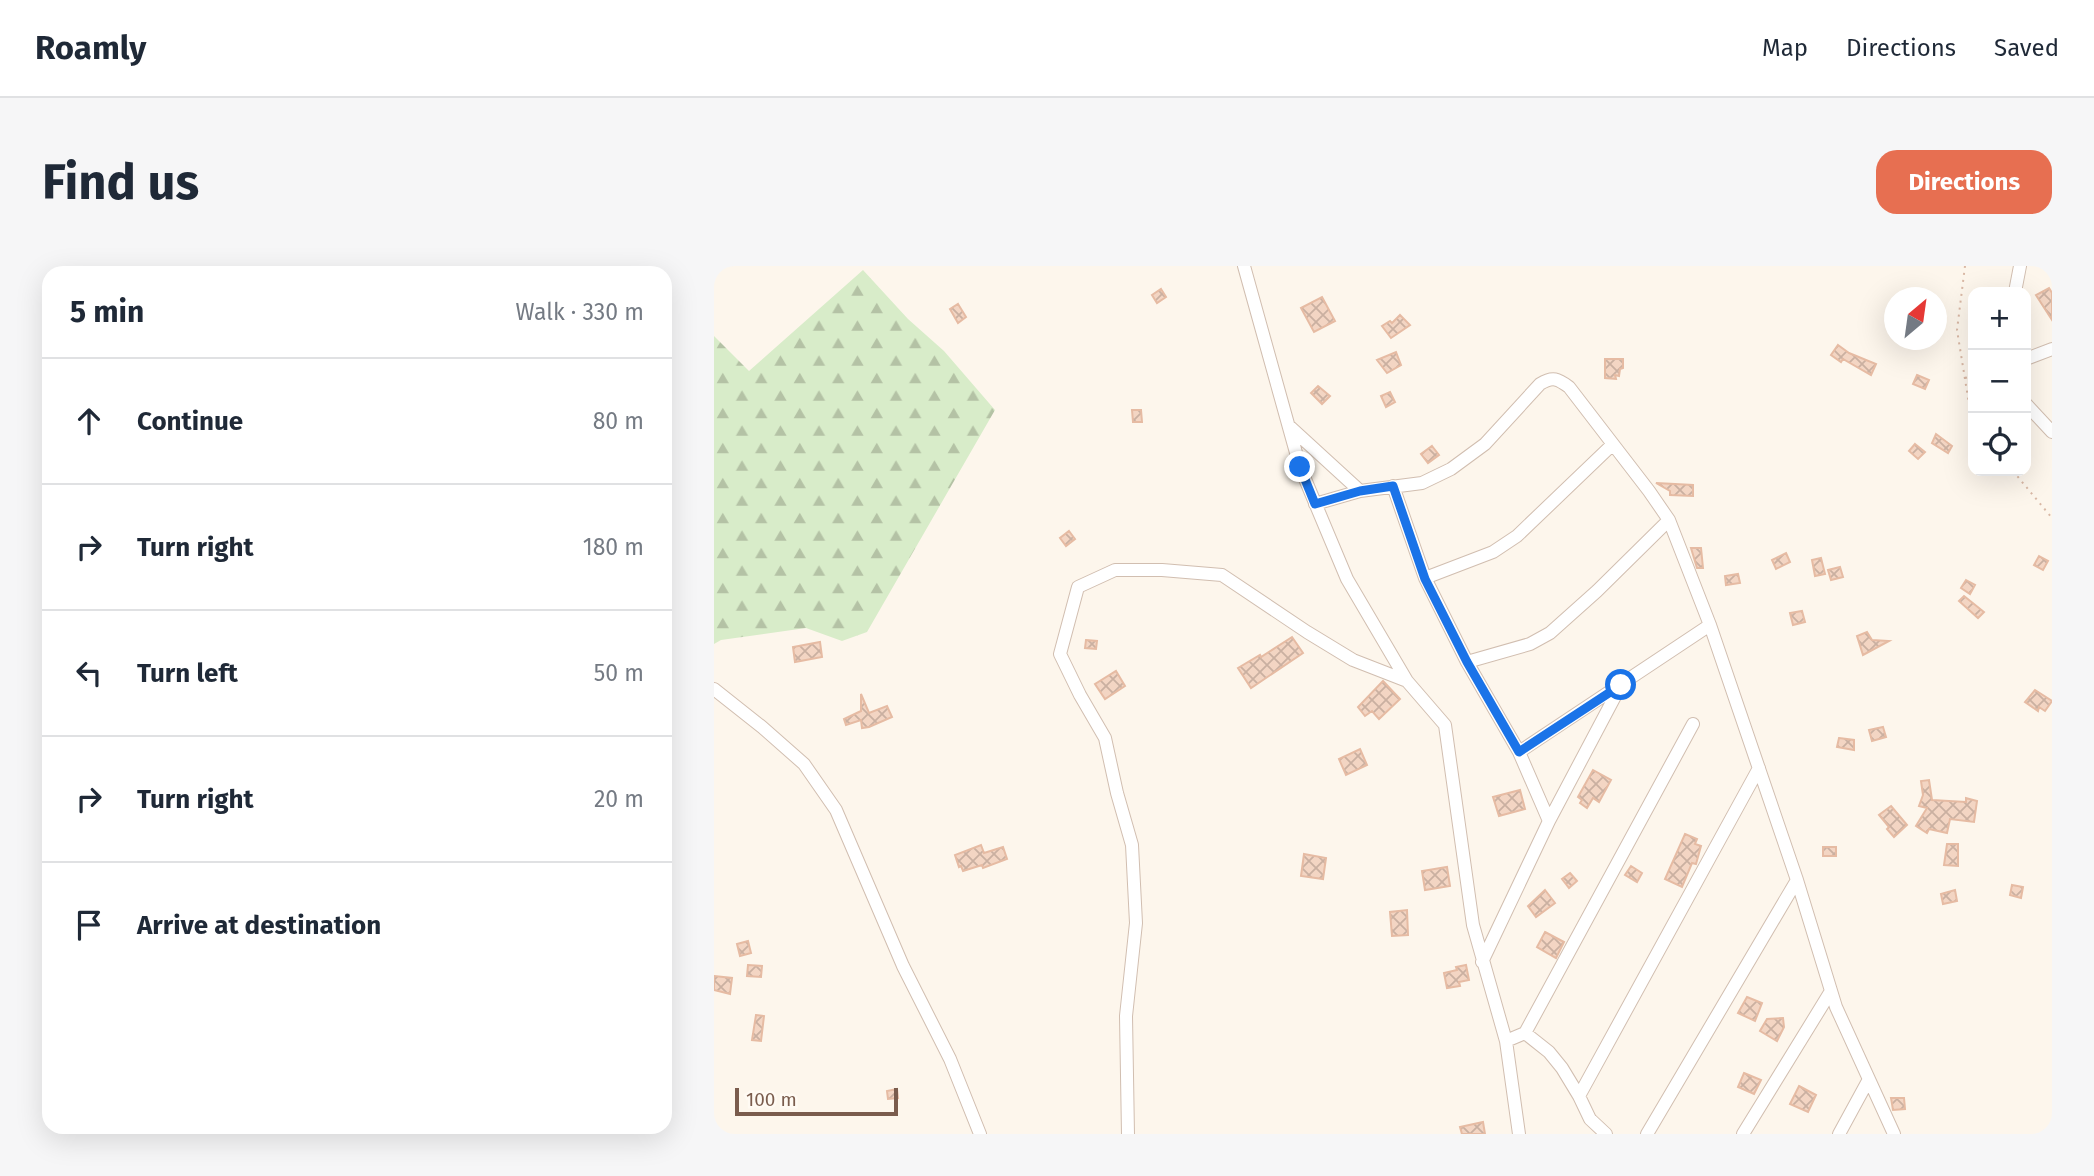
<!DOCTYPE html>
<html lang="en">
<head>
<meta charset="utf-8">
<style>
	:root { --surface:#fff; --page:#f6f6f7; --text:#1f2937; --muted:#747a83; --line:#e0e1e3; --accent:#e76f51 }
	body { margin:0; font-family:"Fira Sans",sans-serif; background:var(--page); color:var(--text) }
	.controls { position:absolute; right:21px; top:21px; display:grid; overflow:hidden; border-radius:14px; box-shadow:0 7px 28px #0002 }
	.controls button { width:63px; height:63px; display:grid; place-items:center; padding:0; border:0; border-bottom:2px solid var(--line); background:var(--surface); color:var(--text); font:35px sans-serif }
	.compass { position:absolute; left:1170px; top:21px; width:63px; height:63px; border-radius:50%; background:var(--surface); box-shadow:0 7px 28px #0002; rotate:29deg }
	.scale { position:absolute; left:21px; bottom:18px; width:163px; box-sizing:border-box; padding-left:7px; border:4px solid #7a5c4d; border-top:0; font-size:19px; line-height:24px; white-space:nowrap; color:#7a5c4d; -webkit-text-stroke:5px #fffaf3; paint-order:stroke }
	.stop { position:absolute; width:21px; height:21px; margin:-16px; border:5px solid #1a73e8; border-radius:50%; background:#fff }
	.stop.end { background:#1a73e8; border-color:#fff; box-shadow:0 2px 7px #0008 }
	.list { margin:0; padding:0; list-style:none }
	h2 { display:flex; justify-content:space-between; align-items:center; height:91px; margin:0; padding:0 28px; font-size:30px }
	h2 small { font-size:23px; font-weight:400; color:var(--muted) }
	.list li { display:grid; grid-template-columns:46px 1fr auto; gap:21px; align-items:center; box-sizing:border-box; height:126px; padding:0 28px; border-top:2px solid var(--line) }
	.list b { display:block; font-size:26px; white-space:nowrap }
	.list em { font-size:23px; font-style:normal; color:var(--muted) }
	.icon { flex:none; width:38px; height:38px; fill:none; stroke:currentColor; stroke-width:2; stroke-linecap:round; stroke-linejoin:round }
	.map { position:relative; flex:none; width:1338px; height:868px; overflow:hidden; border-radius:21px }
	header { display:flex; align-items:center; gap:42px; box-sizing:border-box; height:98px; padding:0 35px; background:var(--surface); border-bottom:2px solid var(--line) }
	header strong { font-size:33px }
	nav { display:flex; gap:38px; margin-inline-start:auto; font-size:24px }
	.intro { display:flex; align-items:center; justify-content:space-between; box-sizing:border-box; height:168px; padding:0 42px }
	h1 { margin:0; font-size:49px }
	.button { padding:18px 32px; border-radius:21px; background:var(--accent); color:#fff; font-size:24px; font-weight:700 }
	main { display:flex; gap:42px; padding:0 42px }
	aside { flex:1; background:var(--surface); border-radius:21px; box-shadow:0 7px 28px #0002 }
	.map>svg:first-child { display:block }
	.forest { fill:url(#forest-firs) }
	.building { fill:url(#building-cross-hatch); stroke:#e6bba3; stroke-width:2 }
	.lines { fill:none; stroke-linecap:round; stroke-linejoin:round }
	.minor-casing { stroke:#d1beb0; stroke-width:14 }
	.path { stroke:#d9b8a5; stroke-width:2; stroke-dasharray:2 5; stroke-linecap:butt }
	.minor { stroke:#fff; stroke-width:12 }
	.route { stroke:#1a73e8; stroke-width:9 }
</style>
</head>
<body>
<header>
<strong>Roamly</strong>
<nav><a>Map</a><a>Directions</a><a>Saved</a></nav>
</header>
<div class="intro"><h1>Find us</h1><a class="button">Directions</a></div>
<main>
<aside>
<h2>5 min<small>Walk · 330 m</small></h2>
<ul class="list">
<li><svg class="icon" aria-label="ahead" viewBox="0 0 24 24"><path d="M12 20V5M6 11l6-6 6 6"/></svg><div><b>Continue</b></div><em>80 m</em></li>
<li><svg class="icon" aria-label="right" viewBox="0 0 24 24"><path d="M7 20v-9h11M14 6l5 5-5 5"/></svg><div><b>Turn right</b></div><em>180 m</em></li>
<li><svg class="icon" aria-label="left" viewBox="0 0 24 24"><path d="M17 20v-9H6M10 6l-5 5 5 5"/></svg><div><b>Turn left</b></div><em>50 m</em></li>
<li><svg class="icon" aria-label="right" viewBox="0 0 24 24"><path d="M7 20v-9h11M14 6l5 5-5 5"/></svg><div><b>Turn right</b></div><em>20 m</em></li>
<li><svg class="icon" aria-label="arrive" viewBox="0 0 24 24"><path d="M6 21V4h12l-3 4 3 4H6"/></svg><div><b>Arrive at destination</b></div></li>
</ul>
</aside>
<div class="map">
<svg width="1338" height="868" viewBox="0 0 1338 868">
	<defs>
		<pattern id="forest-firs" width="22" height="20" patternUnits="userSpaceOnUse" patternTransform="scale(1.75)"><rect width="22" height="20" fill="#d8ecc9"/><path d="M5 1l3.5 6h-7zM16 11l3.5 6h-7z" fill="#b4c2a5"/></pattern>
		<pattern id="building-cross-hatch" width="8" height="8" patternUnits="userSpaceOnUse" patternTransform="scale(1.75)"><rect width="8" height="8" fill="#f3d5c3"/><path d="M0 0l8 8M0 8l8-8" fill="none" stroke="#cab0a1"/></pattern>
	</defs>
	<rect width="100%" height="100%" fill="#fdf6ec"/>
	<path class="forest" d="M149,4L194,53L230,85L281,144L153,366L128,375L92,362L7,374L0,378V70L35,105Z"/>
	<path class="building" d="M1335,22L1338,27V54L1322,29Z
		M447,23L452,31L443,37L438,29Z
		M608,31L621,55L600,66L587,42Z
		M244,38L252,51L244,57L236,43Z
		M686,49L696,59L677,72L668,60L676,55L678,57Z
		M1124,79L1135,87L1162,98L1157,109L1129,93L1127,96L1117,89Z
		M682,86L687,99L673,107L663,94Z
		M891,93H909V102L906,103L905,110L901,109L902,113L891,112Z
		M1203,109L1215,114L1211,123L1199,118Z
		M604,120L616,130L608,138L597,127Z
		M676,126L681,136L672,141L667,130Z
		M418,144H427L428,156H419Z
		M1222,168L1238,180L1234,187L1218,177Z
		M1201,178L1211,186L1204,193L1195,185Z
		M718,180L725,189L714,197L707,188Z
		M942,217L979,219V230L956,229V225Z
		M355,265L361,273L352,280L346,272Z
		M977,282H987L989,302H983Z
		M1072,287L1076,296L1062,303L1058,294Z
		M1325,290L1334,295L1329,304L1320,299Z
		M1107,292L1111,308L1101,310L1098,294Z
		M1126,301L1129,311L1117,314L1114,304Z
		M1024,308L1026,317L1012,319L1011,310Z
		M1252,314L1261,319L1256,328L1247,322Z
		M1250,330L1270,346L1264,352L1245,335Z
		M1088,345L1091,356L1079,359L1076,347Z
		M1153,366L1158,374L1175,375L1149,389L1143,370Z
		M578,371L589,387L537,422L524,402L546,389L547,391Z
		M372,374L383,375L382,383L371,382Z
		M106,376L108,391L81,396L79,381Z
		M402,405L411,420L391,433L381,418Z
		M669,415L686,433L665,453L658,445L651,450L644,441Z
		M1321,424L1338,435L1331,445L1325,441L1324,445L1311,436Z
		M147,428L155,447L173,440L178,451L155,461L148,462L147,454L132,459L130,453L147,445Z
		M1169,461L1172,471L1158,475L1155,464Z
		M1125,472L1140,474V484L1123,481Z
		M646,483L653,499L632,509L625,493Z
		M879,504L897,514L885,536L879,532L873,542L866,537L868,534L864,531Z
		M1215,514L1218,534L1252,536V532L1263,535L1260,556L1236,553L1233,567L1215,563L1213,567L1202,560L1213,542L1205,540L1209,529L1207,515Z
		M806,524L811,543L785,550L779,531Z
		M1177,540L1193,559L1180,571L1173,563L1175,561L1165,549Z
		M971,568L983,573L981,578L987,580L982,598L978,597L968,621L951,613Z
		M1233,578H1244V600L1230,599Z
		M267,579L270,587L289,581L293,593L269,602L268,599L249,605L247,600L245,601L241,589Z
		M1109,581H1122V590H1109Z
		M590,588L612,592L609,613L587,610Z
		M917,600L928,607L923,616L911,609Z
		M733,601L736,620L711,624L708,605Z
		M856,607L863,615L855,622L848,613Z
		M1298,619L1309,621L1307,632L1296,629Z
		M831,624L841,637L822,651L814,640Z
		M1241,624L1243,635L1229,638L1227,628Z
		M693,644L694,669L678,670L676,646Z
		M831,666L850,676L842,692L823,681Z
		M34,675L37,687L26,690L23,678Z
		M34,699L48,700L47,711L33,710Z
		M752,699L755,714L745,716L746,720L733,722L730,707L743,704L742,701Z
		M0,710L18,712L16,728L0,724Z
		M1033,731L1048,737L1041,755L1024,747Z
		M42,749L50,750L47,775L38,774Z
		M1069,752L1070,761L1063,775L1046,765L1053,753Z
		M1030,807L1047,814L1040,828L1024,821Z
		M1085,820L1102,829L1094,846L1076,838Z
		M183,823L184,832L174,833L173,825Z
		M1177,832H1190L1191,843L1179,844Z
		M769,856L771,868H748L746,861Z"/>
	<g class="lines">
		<g class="minor-casing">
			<path id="minor" d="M530,0L586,201L633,313L693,415L731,459L759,659L792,775L805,868
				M1301,26L1306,0
				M1312,93L1338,83
				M1312,138L1338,166
				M575,160L646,225
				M679,220L711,312L753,396L805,486L835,555
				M601,238L646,225L708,217L737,203L771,178L826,118C839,110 844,113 855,121L935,225L955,254L996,359L1083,614L1122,741L1180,868
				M711,312L779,286L803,270L899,178
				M753,396L816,378L836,367L883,325L955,254
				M0,423L48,461L90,498L122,544L189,700L236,793L266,868
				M805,486L996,359
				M768,696L835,555L907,419
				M811,767L979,458
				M792,775L811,767L835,786L848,802L865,830L876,853L892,868
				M865,830L1045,502
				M414,868L412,750L422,657L418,579L403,527L391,472L366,429L346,388L364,321L401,304H448L508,309L593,366L639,394L693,415
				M933,868L1083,614
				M1029,868L1117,725
				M1125,868L1155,813"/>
		</g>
		<path class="path" d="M1251,0L1243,64L1257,150L1259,153
			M1251,112L1259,110
			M1299,205L1338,252"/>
		<use href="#minor" class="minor"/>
	</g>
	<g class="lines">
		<path class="route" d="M586,201L601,238L646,225L679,220L711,313L753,396L805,486L907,419"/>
	</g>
</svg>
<div class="controls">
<button>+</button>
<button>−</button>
<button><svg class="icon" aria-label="locate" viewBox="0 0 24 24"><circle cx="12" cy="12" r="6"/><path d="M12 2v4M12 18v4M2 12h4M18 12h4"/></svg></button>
</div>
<svg class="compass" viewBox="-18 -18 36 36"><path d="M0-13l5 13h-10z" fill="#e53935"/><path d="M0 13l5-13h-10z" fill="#747a83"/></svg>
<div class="scale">100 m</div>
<div class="stop" style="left:907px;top:419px"></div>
<div class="stop end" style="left:586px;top:201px"></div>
</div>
</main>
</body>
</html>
